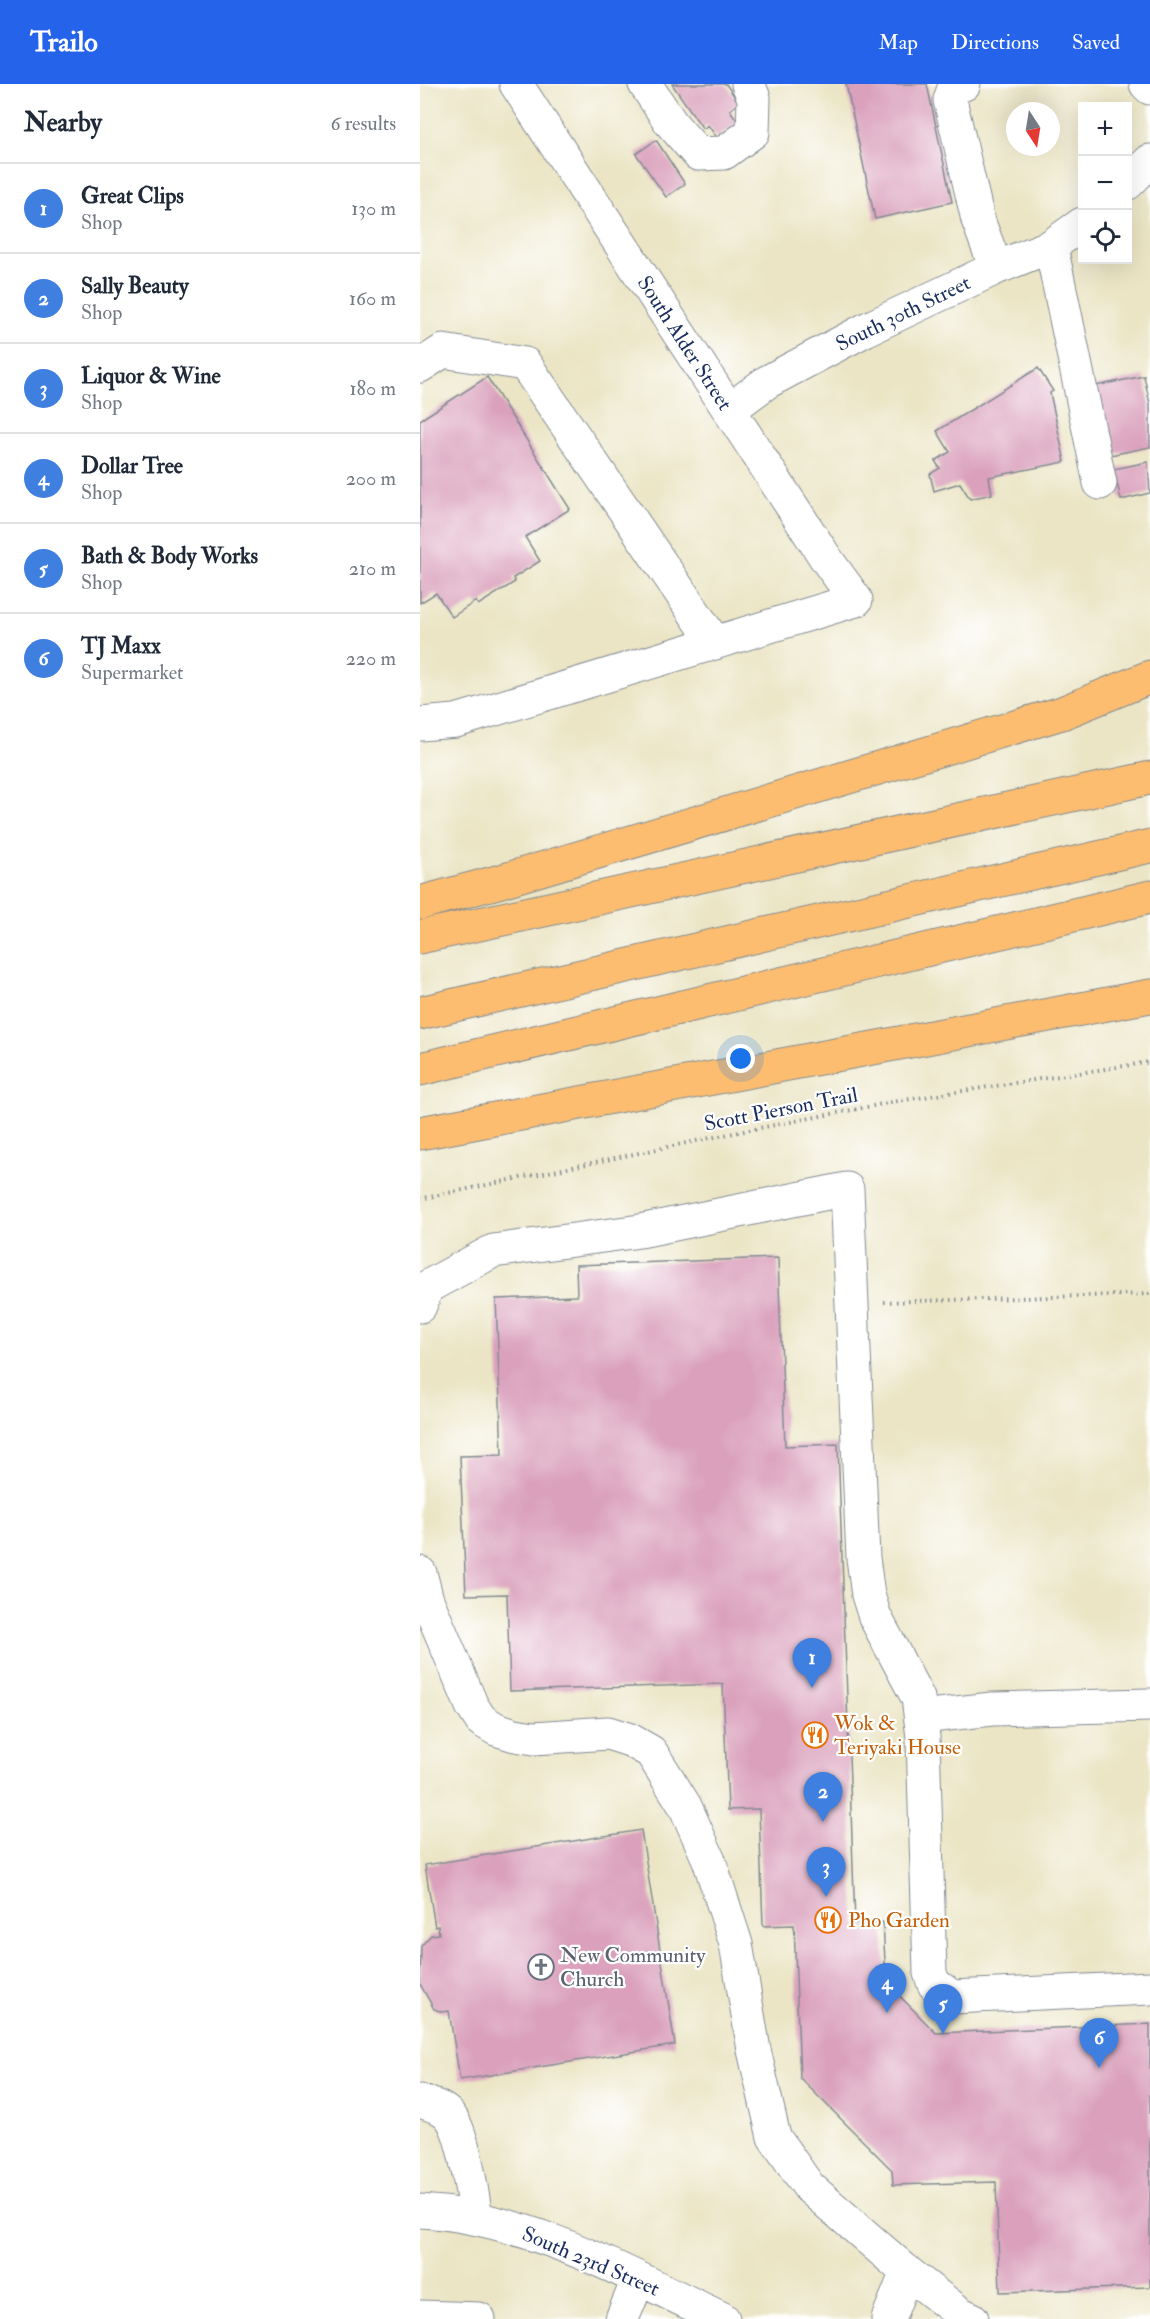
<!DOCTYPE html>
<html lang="en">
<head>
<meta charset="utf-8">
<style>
	:root { --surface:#fff; --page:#f6f6f7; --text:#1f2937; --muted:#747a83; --line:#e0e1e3; --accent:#2563eb }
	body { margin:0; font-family:"IM FELL Double Pica",serif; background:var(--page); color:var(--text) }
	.controls { position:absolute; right:18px; top:18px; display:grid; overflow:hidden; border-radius:0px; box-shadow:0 6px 24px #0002 }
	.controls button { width:54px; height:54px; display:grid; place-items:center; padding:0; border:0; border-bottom:2px solid var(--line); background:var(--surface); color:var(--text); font:30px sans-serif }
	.compass { position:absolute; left:586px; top:18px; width:54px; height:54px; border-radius:50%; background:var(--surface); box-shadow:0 6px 24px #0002; rotate:168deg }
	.you { position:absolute; left:321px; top:975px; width:21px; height:21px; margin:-15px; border:4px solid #fff; border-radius:50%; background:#1a73e8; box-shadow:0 0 0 9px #1a73e833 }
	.badge { display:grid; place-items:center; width:39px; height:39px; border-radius:50%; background:var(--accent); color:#fff; font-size:20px; font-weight:700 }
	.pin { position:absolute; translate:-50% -50px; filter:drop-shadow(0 2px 3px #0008) }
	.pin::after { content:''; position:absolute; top:32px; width:21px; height:18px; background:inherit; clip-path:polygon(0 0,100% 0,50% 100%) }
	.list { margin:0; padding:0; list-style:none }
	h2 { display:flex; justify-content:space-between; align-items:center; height:78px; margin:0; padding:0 24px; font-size:26px }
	h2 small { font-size:20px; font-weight:400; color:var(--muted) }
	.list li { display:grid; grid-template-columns:39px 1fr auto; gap:18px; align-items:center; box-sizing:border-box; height:90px; padding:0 24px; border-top:2px solid var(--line) }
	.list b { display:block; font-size:22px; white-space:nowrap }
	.list p { margin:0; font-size:20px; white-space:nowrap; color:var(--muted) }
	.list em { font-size:20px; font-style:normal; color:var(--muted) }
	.icon { flex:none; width:33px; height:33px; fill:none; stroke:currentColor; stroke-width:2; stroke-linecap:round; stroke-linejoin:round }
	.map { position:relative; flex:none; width:730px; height:2235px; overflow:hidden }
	header { display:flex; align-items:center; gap:36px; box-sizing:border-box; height:84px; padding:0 30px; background:var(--accent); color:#fff }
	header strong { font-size:28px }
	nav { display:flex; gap:33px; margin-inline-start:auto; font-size:21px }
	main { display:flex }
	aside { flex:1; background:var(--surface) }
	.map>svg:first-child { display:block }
	.building { fill:#daa0bc }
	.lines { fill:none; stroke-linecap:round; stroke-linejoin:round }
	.minor-casing { stroke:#838a92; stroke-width:35 }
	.highway-casing { stroke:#838a92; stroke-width:35 }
	.path { stroke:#838a92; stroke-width:4; stroke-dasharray:1.5 4.5; stroke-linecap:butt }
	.minor { stroke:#fff; stroke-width:33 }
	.highway { stroke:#fcbd6f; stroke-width:33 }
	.labels { text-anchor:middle; stroke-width:4.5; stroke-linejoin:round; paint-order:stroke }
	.street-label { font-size:21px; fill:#1b2f5e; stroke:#fff }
	.food-label { font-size:21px; fill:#c56008; stroke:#fff; text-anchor:start }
	.worship-label { font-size:21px; fill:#5b616d; stroke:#fff; text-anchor:start }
</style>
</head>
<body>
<header>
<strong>Trailo</strong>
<nav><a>Map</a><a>Directions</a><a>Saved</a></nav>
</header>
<main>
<aside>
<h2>Nearby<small>6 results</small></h2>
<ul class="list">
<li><span class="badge" style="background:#3f7fe0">1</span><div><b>Great Clips</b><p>Shop</p></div><em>130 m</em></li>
<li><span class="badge" style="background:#3f7fe0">2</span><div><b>Sally Beauty</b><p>Shop</p></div><em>160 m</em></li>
<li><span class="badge" style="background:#3f7fe0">3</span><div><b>Liquor &amp; Wine</b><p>Shop</p></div><em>180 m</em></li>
<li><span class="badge" style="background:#3f7fe0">4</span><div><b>Dollar Tree</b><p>Shop</p></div><em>200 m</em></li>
<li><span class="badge" style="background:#3f7fe0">5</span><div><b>Bath &amp; Body Works</b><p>Shop</p></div><em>210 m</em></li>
<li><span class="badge" style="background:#3f7fe0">6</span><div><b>TJ Maxx</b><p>Supermarket</p></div><em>220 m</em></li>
</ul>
</aside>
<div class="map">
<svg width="730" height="2235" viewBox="0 0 730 2235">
	<rect width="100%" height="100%" fill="#fff"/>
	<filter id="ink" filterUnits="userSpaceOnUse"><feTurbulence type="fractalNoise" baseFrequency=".0167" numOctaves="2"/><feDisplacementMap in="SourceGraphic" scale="12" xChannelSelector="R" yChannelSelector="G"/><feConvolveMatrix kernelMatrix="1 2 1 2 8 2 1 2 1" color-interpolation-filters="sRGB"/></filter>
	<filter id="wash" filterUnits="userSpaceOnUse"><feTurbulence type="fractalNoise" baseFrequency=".008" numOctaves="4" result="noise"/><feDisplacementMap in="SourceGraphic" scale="24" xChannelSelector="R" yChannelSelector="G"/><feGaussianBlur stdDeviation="1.35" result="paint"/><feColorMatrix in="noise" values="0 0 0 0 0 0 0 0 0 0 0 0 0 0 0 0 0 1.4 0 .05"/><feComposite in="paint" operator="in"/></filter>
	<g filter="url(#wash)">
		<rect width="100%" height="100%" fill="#ebe5c5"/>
		<g id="blocks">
			<path class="building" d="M252,0H306L319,19L310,26L318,38L297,54L288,41L283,45Z
				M426,0H507L532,118L455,135Z
				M236,56L265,100L246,113L216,70Z
				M618,284L633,307L630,309L645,378L569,393L572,410L550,415L540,399L514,407L510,390L520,384L515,377L530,368L517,347Z
				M724,292L730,320V363L690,371L675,302Z
				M67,293L150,425L105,453L120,477L93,494L95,498L58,521L56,517L32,533L16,509L0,519V336Z
				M728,378L730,409L701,416L694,385Z
				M358,1174L365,1362L418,1360L435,1839L463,1838L466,1898L516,1949L730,1940V2203L580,2208L576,2098L473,2101L472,2086L380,1994L374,1841L343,1842L339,1725L308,1726L303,1600L90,1607L87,1510L46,1511L40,1372L82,1371L76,1215L157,1212L156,1181Z
				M221,1746L255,1961L40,1996L29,1927L22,1928L14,1925L0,1900L1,1862L11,1851L19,1850L18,1842L15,1843L5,1781Z"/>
		</g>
	</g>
	<g filter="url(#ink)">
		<use href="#blocks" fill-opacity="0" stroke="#838a92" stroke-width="1.5"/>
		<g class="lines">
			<g class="minor-casing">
				<path id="minor" d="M225,0L251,39L278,70L304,69L333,48L334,14L328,0
					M544,0L534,4L530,16L558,136L576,184
					M726,0L730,4
					M708,99L730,77
					M631,162L680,399
					M0,282L23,267L105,280L295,559
					M309,326L347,298L445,246L576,184L631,162L662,140
					M0,640L36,637L436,516L407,476L96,0
					M0,1222L7,1203L73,1167L220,1147L427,1105L443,1474L448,1511L455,1533L498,1614L503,1653L510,1889L514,1900L532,1913L730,1904
					M0,1489L7,1516L52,1622L61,1636L76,1645L95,1651L114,1654L188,1649L210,1656L231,1668L265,1722L289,1776L316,1860L334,1966L354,2053L389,2103L487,2188L541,2230L552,2235
					M501,1633L572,1625L730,1621
					M0,2017C10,2021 21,2022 29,2031C44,2047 52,2110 56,2133
					M0,2127C109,2133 206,2190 303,2235
					M0,2233L59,2235
					M202,2235L218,2196
					M468,2235L487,2188"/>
			</g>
			<g class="highway-casing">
				<path id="highway" d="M0,819L81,797L642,629L730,593
					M0,853L730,694
					M0,929L730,762
					M0,985L730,813
					M0,1049L730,912"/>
			</g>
			<path class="path" d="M0,1115L314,1049L478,1017L730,978
				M464,1218L730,1210"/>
			<use href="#minor" class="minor"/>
			<use href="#highway" class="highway"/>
		</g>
	</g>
	<defs>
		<g id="restaurant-ring" transform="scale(1.35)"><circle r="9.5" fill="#fff" stroke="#e8710a" stroke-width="1.5"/><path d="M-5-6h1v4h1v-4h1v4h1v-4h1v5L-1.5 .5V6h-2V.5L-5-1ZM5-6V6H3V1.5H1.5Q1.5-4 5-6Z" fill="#e8710a"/></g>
		<g id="church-ring" transform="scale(1.35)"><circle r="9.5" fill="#fff" stroke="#6b7280" stroke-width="1.5"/><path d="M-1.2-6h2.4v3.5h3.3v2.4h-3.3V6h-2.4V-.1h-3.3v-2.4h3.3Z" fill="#6b7280"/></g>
	</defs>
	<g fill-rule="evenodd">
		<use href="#restaurant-ring" x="395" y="1651"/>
		<use href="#restaurant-ring" x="408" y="1836"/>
		<use href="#church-ring" x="121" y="1883"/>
	</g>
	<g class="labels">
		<g class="street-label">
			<text transform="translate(483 229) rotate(-26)" y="7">South 30th Street</text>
			<text transform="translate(265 259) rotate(57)" y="7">South Alder Street</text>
			<text transform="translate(361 1025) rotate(-11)" y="7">Scott Pierson Trail</text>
			<text transform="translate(171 2177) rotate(23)" y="7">South 23rd Street</text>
		</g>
		<g class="food-label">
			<text x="414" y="1646">Wok &amp;<tspan x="414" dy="24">Teriyaki House</tspan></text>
			<text x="428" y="1843">Pho Garden</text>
		</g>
		<g class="worship-label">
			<text x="140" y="1878">New Community<tspan x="140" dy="24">Church</tspan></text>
		</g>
	</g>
</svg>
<div class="controls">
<button>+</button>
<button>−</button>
<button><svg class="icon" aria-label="locate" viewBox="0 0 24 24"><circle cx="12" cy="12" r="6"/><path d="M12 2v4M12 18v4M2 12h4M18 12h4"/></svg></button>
</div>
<svg class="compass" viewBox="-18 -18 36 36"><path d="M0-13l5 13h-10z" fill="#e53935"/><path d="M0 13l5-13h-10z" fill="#747a83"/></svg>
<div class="you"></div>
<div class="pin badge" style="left:392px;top:1604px;background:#3f7fe0">1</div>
<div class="pin badge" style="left:403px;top:1738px;background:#3f7fe0">2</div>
<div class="pin badge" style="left:406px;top:1813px;background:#3f7fe0">3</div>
<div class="pin badge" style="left:467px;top:1929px;background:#3f7fe0">4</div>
<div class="pin badge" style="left:523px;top:1950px;background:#3f7fe0">5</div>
<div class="pin badge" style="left:679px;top:1984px;background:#3f7fe0">6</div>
</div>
</main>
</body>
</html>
